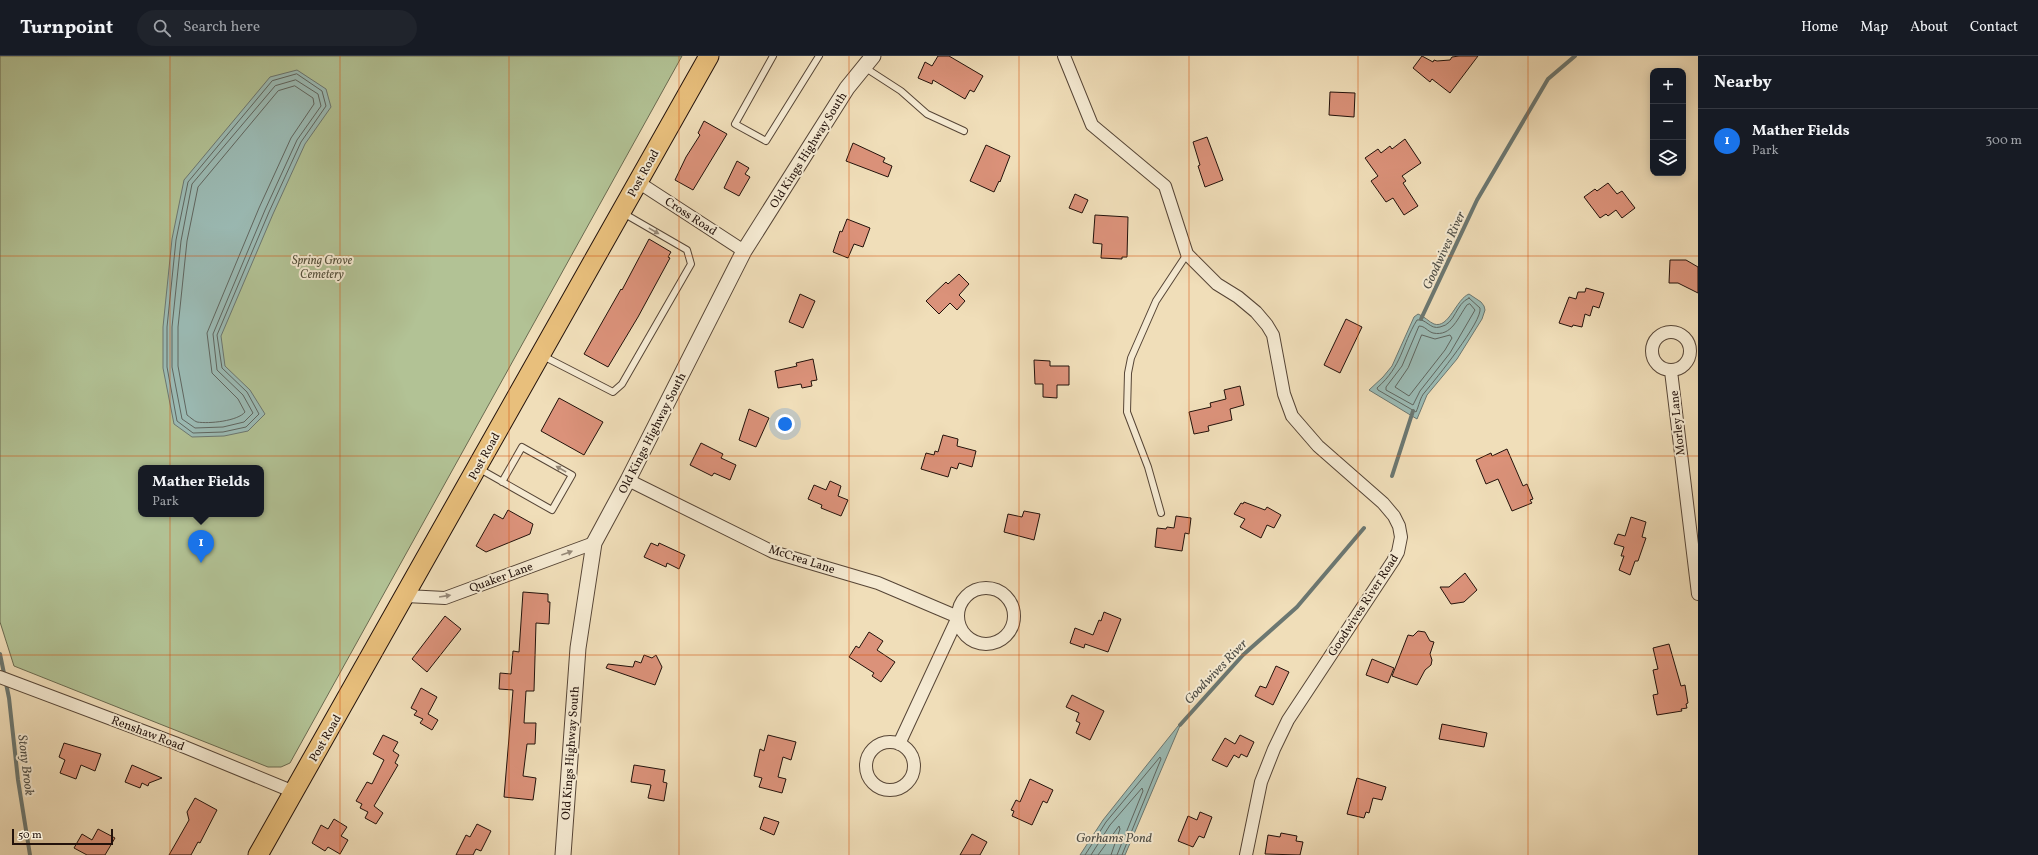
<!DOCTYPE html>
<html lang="en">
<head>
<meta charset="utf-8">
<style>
	:root { --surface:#171b24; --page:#20242c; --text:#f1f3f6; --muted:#9ea1a6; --line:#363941; --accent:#1a73e8 }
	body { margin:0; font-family:Vollkorn,serif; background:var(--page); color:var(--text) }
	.controls { position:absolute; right:12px; top:12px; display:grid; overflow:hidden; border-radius:8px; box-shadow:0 2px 10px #0003 }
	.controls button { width:36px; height:36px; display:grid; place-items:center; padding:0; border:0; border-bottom:1px solid var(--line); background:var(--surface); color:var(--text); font:20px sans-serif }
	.scale { position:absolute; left:12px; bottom:10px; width:101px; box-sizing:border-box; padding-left:4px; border:2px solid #23120b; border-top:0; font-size:11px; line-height:14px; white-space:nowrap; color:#23120b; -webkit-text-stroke:3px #f5ead2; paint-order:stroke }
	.you { position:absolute; left:785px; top:368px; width:14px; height:14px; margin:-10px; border:3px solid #fff; border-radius:50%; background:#1a73e8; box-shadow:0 0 0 6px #1a73e833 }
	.badge { display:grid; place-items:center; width:26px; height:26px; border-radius:50%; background:var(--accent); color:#fff; font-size:13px; font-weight:700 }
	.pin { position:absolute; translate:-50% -33px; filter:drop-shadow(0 1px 2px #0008) }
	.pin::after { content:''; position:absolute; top:21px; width:14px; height:12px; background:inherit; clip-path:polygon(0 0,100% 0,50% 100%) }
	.popup { position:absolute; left:138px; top:409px; width:126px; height:52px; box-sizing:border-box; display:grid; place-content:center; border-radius:8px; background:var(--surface); filter:drop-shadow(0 1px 3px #0005); font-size:13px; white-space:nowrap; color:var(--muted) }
	.popup b { font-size:15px; color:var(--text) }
	.popup::after { content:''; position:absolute; left:50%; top:100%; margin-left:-8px; border:8px solid transparent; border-top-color:var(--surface) }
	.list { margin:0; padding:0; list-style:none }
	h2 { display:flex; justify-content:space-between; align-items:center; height:52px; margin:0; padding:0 16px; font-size:17px }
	h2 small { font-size:13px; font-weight:400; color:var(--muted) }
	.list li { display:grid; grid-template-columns:26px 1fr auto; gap:12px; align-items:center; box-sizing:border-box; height:64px; padding:0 16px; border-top:1px solid var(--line) }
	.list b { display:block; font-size:15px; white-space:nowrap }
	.list p { margin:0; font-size:13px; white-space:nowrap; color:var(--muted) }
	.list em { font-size:13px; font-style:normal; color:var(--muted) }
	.icon { flex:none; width:22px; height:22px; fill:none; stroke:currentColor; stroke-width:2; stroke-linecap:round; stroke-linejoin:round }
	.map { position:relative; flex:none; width:1698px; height:799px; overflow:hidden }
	header { display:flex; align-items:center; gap:24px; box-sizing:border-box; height:56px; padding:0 20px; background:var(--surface); border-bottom:1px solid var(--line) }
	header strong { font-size:19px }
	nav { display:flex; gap:22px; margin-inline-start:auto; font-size:14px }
	.search { width:280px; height:36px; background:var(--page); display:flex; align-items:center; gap:10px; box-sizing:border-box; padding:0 14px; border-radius:22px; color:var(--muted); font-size:15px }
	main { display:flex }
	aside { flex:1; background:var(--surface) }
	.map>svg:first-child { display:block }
	.green { fill:#b2c295; stroke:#6a6a50; fill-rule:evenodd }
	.water { fill:#9bbbb5; stroke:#6b7771 }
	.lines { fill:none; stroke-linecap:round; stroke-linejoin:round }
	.shore { stroke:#5f6660; stroke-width:1 }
	.stream { stroke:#6b7771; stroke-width:4 }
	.building { fill:#db927a; stroke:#23120b }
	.service-casing { stroke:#564536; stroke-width:8 }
	.minor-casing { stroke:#564536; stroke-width:14 }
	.tertiary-casing { stroke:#564536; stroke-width:17 }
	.primary-casing { stroke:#23120b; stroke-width:21 }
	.service { stroke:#f5ead2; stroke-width:6 }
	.minor { stroke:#f5ead2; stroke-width:12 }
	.tertiary { stroke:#f5ead2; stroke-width:15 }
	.primary { stroke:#e8bf7c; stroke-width:19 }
	.oneway { fill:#968978 }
	.grid { fill:none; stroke:#d4520c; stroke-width:1; stroke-opacity:0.55 }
	.labels { text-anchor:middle; stroke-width:4; stroke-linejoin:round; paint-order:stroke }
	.street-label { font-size:12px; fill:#23120b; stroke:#f5ead2 }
	.park-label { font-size:12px; font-style:italic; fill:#55503b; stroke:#f5ead2 }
	.water-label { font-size:13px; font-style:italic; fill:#4d4d46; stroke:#f5ead2 }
</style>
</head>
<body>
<header>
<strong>Turnpoint</strong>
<div class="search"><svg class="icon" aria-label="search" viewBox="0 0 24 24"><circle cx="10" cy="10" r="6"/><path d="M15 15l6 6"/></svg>Search here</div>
<nav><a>Home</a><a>Map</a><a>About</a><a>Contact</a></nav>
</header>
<main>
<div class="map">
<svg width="1698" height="799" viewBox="0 0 1698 799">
	<rect width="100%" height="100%" fill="#f0deb9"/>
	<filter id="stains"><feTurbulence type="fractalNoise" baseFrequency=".005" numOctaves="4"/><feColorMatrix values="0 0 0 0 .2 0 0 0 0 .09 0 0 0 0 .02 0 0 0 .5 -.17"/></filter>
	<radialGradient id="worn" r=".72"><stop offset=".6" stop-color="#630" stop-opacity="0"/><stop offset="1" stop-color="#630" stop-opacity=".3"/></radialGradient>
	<path class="green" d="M0,0H682L290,707L281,711H268L14,610L0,566ZM141,412H261V458H141Z"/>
	<path class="water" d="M297,14L326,33L331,51L305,88L273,158L221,280L225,310L250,334L265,358L248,375L224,380L192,381L174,368L163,312V271L172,183L184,124L270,21Z
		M1469,238L1481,246L1484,250L1485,254L1482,263L1457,303L1427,339L1417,363L1369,334L1383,321L1392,310L1414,261L1418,258C1424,260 1429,266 1434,268C1449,273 1456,243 1469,238Z
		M1182,665L1125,799H1080L1103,764Z"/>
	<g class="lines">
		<path class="shore" d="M297,18L322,35L326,50L301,86L269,156L217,279L222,312L247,336L259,358L246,371L223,376L193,377L177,365L167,311V271L176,184L188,126L272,25Z
			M296,24L318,38L321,50L297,84L265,154L213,278L217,314L243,339L253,357L244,366L223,371L195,372L182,363L172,311V271L181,185L192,128L275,30Z
			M295,30L313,42L314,48L291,82L259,152L207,277L212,317L238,343L245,356C238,365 209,368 197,366C194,365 190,361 187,359L178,310V271L187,185L198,131L278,35Z
			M1469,242L1480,252C1483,265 1435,324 1425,336C1420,341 1419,350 1416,356L1378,334L1377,332C1403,309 1401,290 1417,264C1426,262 1430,274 1440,271C1456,268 1455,248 1469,242Z
			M1470,248L1475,254L1450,297L1420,335L1413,349L1386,334V331L1402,310L1419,270C1425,270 1427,275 1433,277C1452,281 1458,261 1467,249Z
			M1422,279L1435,283L1450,279L1452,282L1445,294L1409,340L1395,331L1408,312Z
			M1085,799L1106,766L1160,701L1161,703L1122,799
			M1091,799L1110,769L1142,732L1143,735L1117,799
			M1098,799L1119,770L1120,773L1111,799"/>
		<path class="stream" d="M1421,263L1477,144L1548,23L1575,0
			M1392,420L1413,355
			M0,598L9,642L18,724L30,799
			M1180,669L1243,599L1297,551L1364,472"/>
	</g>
	<path class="building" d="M938,0H949L983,20L974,36L970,34L965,43L933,24L932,28L918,22L925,6L932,10Z
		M1422,0L1433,6L1434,4L1437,5L1450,4L1452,1L1459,0H1478L1450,37L1432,23L1430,26L1413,12Z
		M1330,36L1355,37L1354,61L1329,59Z
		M704,65L727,78L693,134L675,124L686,101L700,79L698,77Z
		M1207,81L1223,124L1205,131L1198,110L1200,109L1193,86Z
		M1405,83L1421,107L1402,120L1406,125L1403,127L1418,150L1404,159L1393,142L1386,146L1371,125L1378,120L1365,102L1378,93L1381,97L1390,90L1392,93Z
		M853,87L885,102L883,106L892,110L888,121L846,105Z
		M986,89L1010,100L1000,126L999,125L994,136L970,125Z
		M737,105L749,112L745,118L750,121L739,140L724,132Z
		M1608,127L1617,138L1622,135L1635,152L1622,162L1616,154L1608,160L1606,158L1600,162L1584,141L1595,133L1597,135Z
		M1075,138L1088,144L1082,157L1069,152Z
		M1095,159L1128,161L1127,201H1122V203L1101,202L1102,188L1093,187Z
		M847,163L870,172L863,191L854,188L848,202L833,196L840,175L842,176Z
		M649,183L671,196L668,201L670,202L638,261L608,311L584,298L621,233L622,234Z
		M1670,204H1686L1698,211V237L1678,227H1669Z
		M959,218L969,228L959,239L965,245L957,254L950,247L939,258L926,245L946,226L948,228Z
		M1586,232L1604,237L1599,252L1593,250L1590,260L1585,258L1582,271L1573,269L1572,271L1559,267L1569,241L1576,243L1578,236H1585Z
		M800,238L815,245L803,272L789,266Z
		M1346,263L1362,271L1340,317L1324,309Z
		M813,303L817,324L811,325L812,330L802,332L801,328L778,332L775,315L797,310L796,307Z
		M1034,304L1050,305V310H1069V329H1057V342L1043,341V328H1035Z
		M1240,330L1244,349L1230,353L1232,364L1208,370L1209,375L1194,378L1189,356L1211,351L1210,347L1226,343L1224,334Z
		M559,342L603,366L584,399L541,375Z
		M749,353L769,362L756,391L739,384Z
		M943,379L958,383L957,390L976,395L972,411L959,407L957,413L951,411L948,421L921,413L926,397L934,399L935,395L938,396Z
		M701,387L723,398L721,402L736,409L730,424L714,417L712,420L690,409Z
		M1507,393L1523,430L1527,428L1533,443L1530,444L1532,447L1512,455L1498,423L1486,428L1476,404L1491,397L1492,400Z
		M830,425L841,430L838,440L848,444L841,460L821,452L822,449L808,443L814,429L826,434Z
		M1244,446L1265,454L1267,451L1281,459L1274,472L1267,469L1261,482L1240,471L1245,463L1234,458L1241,447L1243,448Z
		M508,454L533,468L530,478L486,496L476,490L494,458L503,463Z
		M1024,455L1040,458L1034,484L1004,476L1008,458L1022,461Z
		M1176,460L1191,462L1189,478L1185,477L1182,495L1155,491L1157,472L1166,473L1167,471L1174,472Z
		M1631,461L1646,466L1642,481L1646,482L1638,505H1635L1630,519L1619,514L1624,500H1621L1624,491L1614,488L1618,478L1625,480Z
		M651,487L658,490L659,487L685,499L679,513L667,507L666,511L644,501Z
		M1465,517L1477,534L1464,546L1451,548L1440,531H1449Z
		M523,536L548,538V546H550L549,568L536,567L534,635H526L524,667H536L535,688H527L523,720L536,722L533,744L504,741L513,634L499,633L500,617L511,618L513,595L519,596Z
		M1104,556L1121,563L1108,596L1085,588L1084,592L1070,587L1075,572L1093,579L1099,564L1101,565Z
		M445,560L461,573L427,616L412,603Z
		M1418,575L1425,576L1430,585L1434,586L1430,598L1432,604L1431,609L1425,614L1417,629L1392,620L1408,579L1413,580Z
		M869,576L883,585L877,594L895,606L881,626L872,620L874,617L849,601L856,590L859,592Z
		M1669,588L1681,630L1685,629L1688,647L1686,648L1687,652L1681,653L1682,655L1657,659L1653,639L1658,638L1653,614L1658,613L1653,592Z
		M644,599L652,602L656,599L662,611L655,629L606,612L608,608L633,611L635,605L641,607Z
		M1372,603L1394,612L1388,627L1366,619Z
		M1276,610L1289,616L1273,649L1255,640L1260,630L1266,632Z
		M421,632L437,641L428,658L438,664L432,674L420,667L423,663L414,659L417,655L411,652Z
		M1072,639L1104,655L1090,684L1076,677L1080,667L1076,665L1079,657L1066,651Z
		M1442,668L1487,677L1484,691L1439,683Z
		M383,679L398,686L393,695L399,699L395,707L398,709L374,750L383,757L376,768L365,762L368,756L360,752L362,748L356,745L367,726L372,728L384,704L373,698Z
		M768,679L796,686L791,704L783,701L778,721L786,723L782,737L759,731L762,722L754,720L760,693L764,695Z
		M1240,679L1254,686L1247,701L1241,698L1239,702L1234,699L1227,711L1212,704L1225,682L1235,688Z
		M64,687L101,698L95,715L81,709L76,723L60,717L65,704L59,701Z
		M132,709L162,722L149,727L148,730L142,727L140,732L125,726Z
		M634,709L665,714L663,726L667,727L664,745L648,742L651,729L631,726Z
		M1357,722L1386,731L1382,744L1373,742L1369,757L1366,756L1364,762L1347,758Z
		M1030,723L1053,734L1047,747L1043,745L1032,769L1012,760L1014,755L1011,754L1016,744L1020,746Z
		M195,742L217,754L200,787L198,786L191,799H169L189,764L187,756Z
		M1200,756L1212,761L1204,782L1199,780L1193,791L1178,785L1188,760L1197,764Z
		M764,761L779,766L774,779L760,773Z
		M334,763L347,771L341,780L348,784L340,798L328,791L325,795L312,787L321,769L328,773Z
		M477,768L491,775L481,795L476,793L473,799H456L466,779L470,781Z
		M98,773L115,782L105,799H87L74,792L82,778L92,784Z
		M1281,777L1297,780L1296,785L1303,786L1300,799L1265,798L1268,779L1280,781Z
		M972,778L987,786L980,799H960Z"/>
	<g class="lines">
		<g class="service-casing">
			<path id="service" d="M773,0L735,68L766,85L819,0
				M864,11L901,35L927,58L964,75
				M543,300L613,336L622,328L691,208L687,194L623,157
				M478,412L552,454L572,419L522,391L502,426
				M1161,457L1148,411L1127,356L1128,317L1131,302L1156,245L1187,198"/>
		</g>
		<g class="minor-casing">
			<path id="minor" d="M1064,0L1092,69L1165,130L1187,198L1217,228L1238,241L1256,256L1267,269L1273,279L1284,338L1292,360L1318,390L1383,447L1394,460L1399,470L1401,481L1398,496L1393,505L1288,664L1274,693L1261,726L1246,799
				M638,126L744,195
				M1652 295a19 19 0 1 1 38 0a19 19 0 1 1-38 0Z
				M1671,315L1698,538
				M628,424L773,496L878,527L958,561L899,688
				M958 560a28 28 0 1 1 56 0a28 28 0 1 1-56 0Z
				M406,540L445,542L594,487
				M0,621L175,687L294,736
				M866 710a24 24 0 1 1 48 0a24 24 0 1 1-48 0Z"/>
		</g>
		<g class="tertiary-casing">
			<path id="tertiary" d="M563,799L578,592L594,487L628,424L744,195L847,32L873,0"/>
		</g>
		<g class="primary-casing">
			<path id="primary" d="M258,799L709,0"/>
		</g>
		<use href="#service" class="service"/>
		<use href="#minor" class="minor"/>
		<use href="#tertiary" class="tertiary"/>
		<use href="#primary" class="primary"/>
	</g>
	<defs><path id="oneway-solid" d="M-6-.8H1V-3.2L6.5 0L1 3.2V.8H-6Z"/></defs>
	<g class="oneway">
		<use href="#oneway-solid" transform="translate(654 175) rotate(30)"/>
		<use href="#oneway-solid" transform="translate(561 413) rotate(-150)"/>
		<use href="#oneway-solid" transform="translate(567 497) rotate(-20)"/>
		<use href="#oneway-solid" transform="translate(445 540) rotate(-9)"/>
	</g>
	<path class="grid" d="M170,0V799M340,0V799M509,0V799M679,0V799M849,0V799M1019,0V799M1189,0V799M1358,0V799M1528,0V799M0,200H1698M0,400H1698M0,599H1698"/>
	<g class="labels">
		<g class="street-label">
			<text transform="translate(808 94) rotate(-58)" y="4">Old Kings Highway South</text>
			<text transform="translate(643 117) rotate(-61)" y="4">Post Road</text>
			<text transform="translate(691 160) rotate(33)" y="4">Cross Road</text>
			<text transform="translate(1677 367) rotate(-96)" y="4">Morley Lane</text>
			<text transform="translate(652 377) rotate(-63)" y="4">Old Kings Highway South</text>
			<text transform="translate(484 400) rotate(-61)" y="4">Post Road</text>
			<text transform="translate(802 503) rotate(18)" y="4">McCrea Lane</text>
			<text transform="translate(501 521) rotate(-20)" y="4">Quaker Lane</text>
			<text transform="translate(1363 549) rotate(-57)" y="4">Goodwives River Road</text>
			<text transform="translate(148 677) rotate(21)" y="4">Renshaw Road</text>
			<text transform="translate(325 682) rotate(-60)" y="4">Post Road</text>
			<text transform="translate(570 697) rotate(-86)" y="4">Old Kings Highway South</text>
		</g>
		<g class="park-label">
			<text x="322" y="208">Spring Grove<tspan x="322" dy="14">Cemetery</tspan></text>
		</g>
		<g class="water-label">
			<text transform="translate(1443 194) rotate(-65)" y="5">Goodwives River</text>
			<text transform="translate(1215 615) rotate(-46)" y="5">Goodwives River</text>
			<text transform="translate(27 709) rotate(83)" y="5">Stony Brook</text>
			<text x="1114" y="786">Gorhams Pond</text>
		</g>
	</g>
	<rect width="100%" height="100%" filter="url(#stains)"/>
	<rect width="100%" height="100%" fill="url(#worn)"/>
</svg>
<div class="controls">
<button>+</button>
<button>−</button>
<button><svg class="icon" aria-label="layers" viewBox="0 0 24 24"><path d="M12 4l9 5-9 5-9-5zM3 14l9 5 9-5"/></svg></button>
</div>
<div class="scale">50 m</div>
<div class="you"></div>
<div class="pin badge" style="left:201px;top:507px">1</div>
<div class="popup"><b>Mather Fields</b>Park</div>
</div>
<aside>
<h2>Nearby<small></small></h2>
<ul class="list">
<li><span class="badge">1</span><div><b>Mather Fields</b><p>Park</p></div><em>300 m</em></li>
</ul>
</aside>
</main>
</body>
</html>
